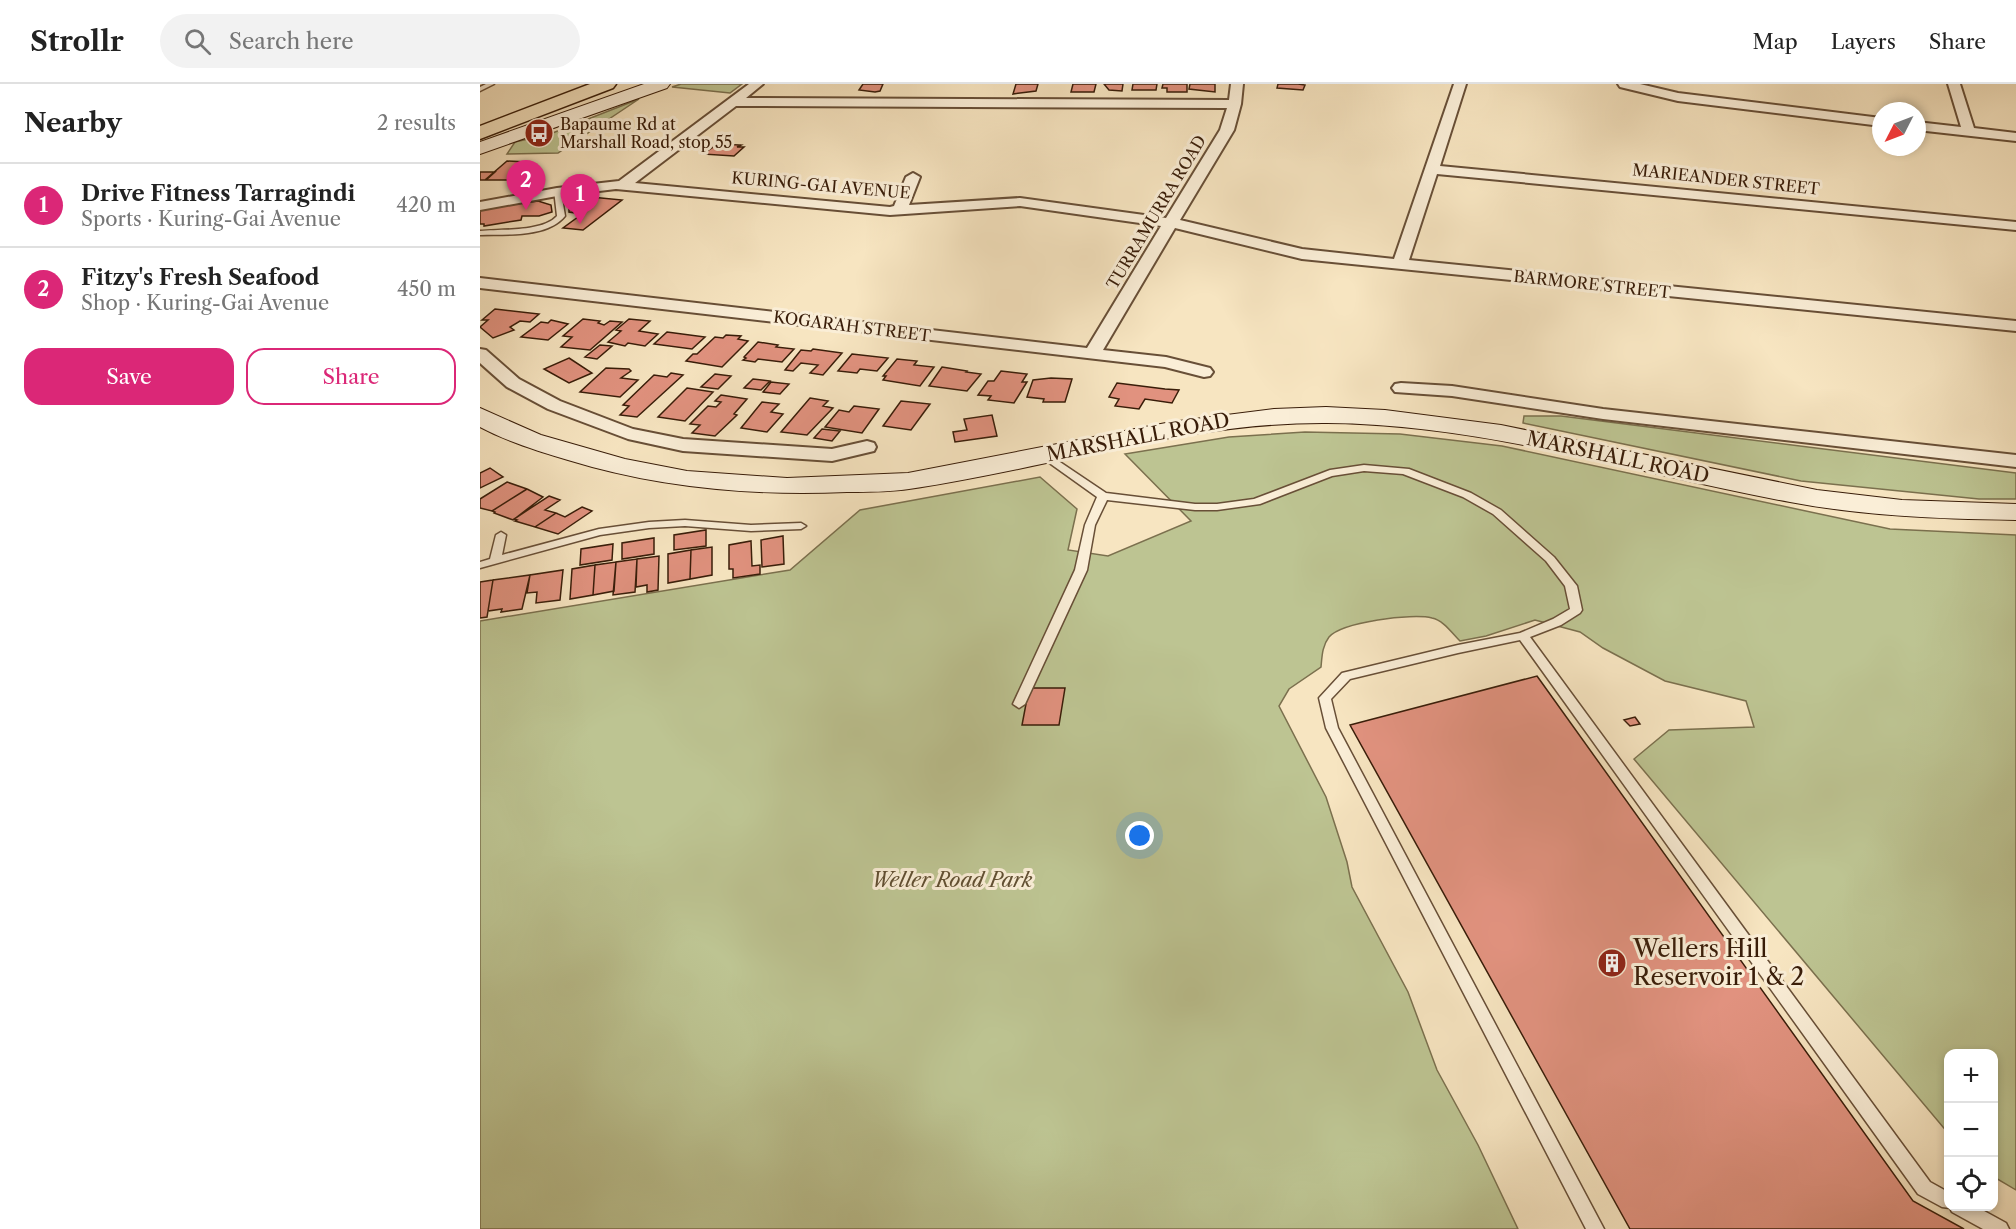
<!DOCTYPE html>
<html lang="en">
<head>
<meta charset="utf-8">
<style>
	:root { --surface:#fff; --page:#f2f2f2; --text:#222; --muted:#767676; --line:#e0e0e0; --accent:#db2777 }
	body { margin:0; font-family:"Libre Caslon Text",serif; background:var(--page); color:var(--text) }
	.controls { position:absolute; right:18px; bottom:18px; display:grid; overflow:hidden; border-radius:12px; box-shadow:0 3px 9px #0003 }
	.controls button { width:54px; height:54px; display:grid; place-items:center; padding:0; border:0; border-bottom:2px solid var(--line); background:var(--surface); color:var(--text); font:30px sans-serif }
	.compass { position:absolute; left:1392px; top:18px; width:54px; height:54px; border-radius:50%; background:var(--surface); box-shadow:0 3px 9px #0003; rotate:228deg }
	.you { position:absolute; left:660px; top:752px; width:21px; height:21px; margin:-15px; border:4px solid #fff; border-radius:50%; background:#1a73e8; box-shadow:0 0 0 9px #1a73e833 }
	.badge { display:grid; place-items:center; width:39px; height:39px; border-radius:50%; background:var(--accent); color:#fff; font-size:20px; font-weight:700 }
	.pin { position:absolute; translate:-50% -50px; filter:drop-shadow(0 2px 3px #0008) }
	.pin::after { content:''; position:absolute; top:32px; width:21px; height:18px; background:inherit; clip-path:polygon(0 0,100% 0,50% 100%) }
	.list { margin:0; padding:0; list-style:none }
	h2 { display:flex; justify-content:space-between; align-items:center; height:78px; margin:0; padding:0 24px; font-size:26px }
	h2 small { font-size:20px; font-weight:400; color:var(--muted) }
	.list li { display:grid; grid-template-columns:39px 1fr auto; gap:18px; align-items:center; box-sizing:border-box; height:84px; padding:0 24px; border-top:2px solid var(--line) }
	.list b { display:block; font-size:22px; white-space:nowrap }
	.list p { margin:0; font-size:20px; white-space:nowrap; color:var(--muted) }
	.list em { font-size:20px; font-style:normal; color:var(--muted) }
	.actions { display:flex; gap:12px; padding:18px 24px }
	.actions a { flex:1; padding:14px 0; border:2px solid var(--accent); border-radius:18px; text-align:center; font-size:21px; color:var(--accent) }
	.actions .main { background:var(--accent); color:#fff }
	.icon { flex:none; width:33px; height:33px; fill:none; stroke:currentColor; stroke-width:2; stroke-linecap:round; stroke-linejoin:round }
	.map { position:relative; flex:none; width:1536px; height:1145px; overflow:hidden }
	header { display:flex; align-items:center; gap:36px; box-sizing:border-box; height:84px; padding:0 30px; background:var(--surface); border-bottom:2px solid var(--line) }
	header strong { font-size:28px }
	nav { display:flex; gap:33px; margin-inline-start:auto; font-size:21px }
	.search { width:420px; height:54px; background:var(--page); display:flex; align-items:center; gap:15px; box-sizing:border-box; padding:0 21px; border-radius:33px; color:var(--muted); font-size:22px }
	main { display:flex }
	aside { flex:1; background:var(--surface) }
	.map>svg:first-child { display:block }
	.green { fill:#bdc492; stroke:#7b704e; stroke-width:1.5 }
	.building { fill:#e1927f; stroke:#391d09; stroke-width:1.5 }
	.lines { fill:none; stroke-linecap:round; stroke-linejoin:round }
	.service-casing { stroke:#684f37; stroke-width:3 }
	.minor-casing { stroke:#684f37; stroke-width:4 }
	.secondary-casing { stroke:#391d09; stroke-width:2 }
	.motorway-casing { stroke:#391d09; stroke-width:3 }
	.service { fill:#faeed7; fill-rule:evenodd }
	.minor { fill:#faeed7; fill-rule:evenodd }
	.secondary { fill:#faeed7; fill-rule:evenodd }
	.motorway { fill:#f7e5c1; fill-rule:evenodd }
	.labels { text-anchor:middle; stroke-width:6; stroke-linejoin:round; paint-order:stroke }
	.far-poi-label { font-size:16px; fill:#391d09; stroke:#faeed7; text-anchor:start }
	.far-street-label { font-size:16px; fill:#391d09; stroke:#faeed7 }
	.street-label { font-size:20px; fill:#391d09; stroke:#faeed7 }
	.park-label { font-size:20px; font-style:italic; fill:#614f32; stroke:#faeed7 }
	.near-poi-label { font-size:24px; fill:#391d09; stroke:#faeed7; text-anchor:start }
</style>
</head>
<body>
<header>
<strong>Strollr</strong>
<div class="search"><svg class="icon" aria-label="search" viewBox="0 0 24 24"><circle cx="10" cy="10" r="6"/><path d="M15 15l6 6"/></svg>Search here</div>
<nav><a>Map</a><a>Layers</a><a>Share</a></nav>
</header>
<main>
<aside>
<h2>Nearby<small>2 results</small></h2>
<ul class="list">
<li><span class="badge">1</span><div><b>Drive Fitness Tarragindi</b><p>Sports · Kuring-Gai Avenue</p></div><em>420 m</em></li>
<li><span class="badge">2</span><div><b>Fitzy's Fresh Seafood</b><p>Shop · Kuring-Gai Avenue</p></div><em>450 m</em></li>
</ul>
<div class="actions"><a class="main">Save</a><a>Share</a></div>
</aside>
<div class="map">
<svg width="1536" height="1145" viewBox="0 0 1536 1145">
	<rect width="100%" height="100%" fill="#f7e5c1"/>
	<filter id="stains"><feTurbulence type="fractalNoise" baseFrequency=".00333" numOctaves="4"/><feColorMatrix values="0 0 0 0 .2 0 0 0 0 .09 0 0 0 0 .02 0 0 0 .5 -.17"/></filter>
	<radialGradient id="worn" r=".72"><stop offset=".6" stop-color="#630" stop-opacity="0"/><stop offset="1" stop-color="#630" stop-opacity=".3"/></radialGradient>
	<path class="green" d="M201,0H262L250,9L192,3Z
		M159,15L78,69L27,70L35,58L70,50Z
		M1044,332H1081L1536,389V415H1499L1321,397L1043,339Z
		M825,348L920,350L1022,362L1410,445L1536,451V1106L1514,1093V970H1468V1049L1154,675L1189,646L1274,643L1266,617L1185,597L1123,564L1100,548L1055,536L1006,552L980,557C972,549 963,536 952,534C932,529 862,538 849,553C842,562 842,573 841,583L809,605L799,622L846,713L867,778L872,803L928,908L957,986L998,1061L1038,1145H0V537L310,486L380,426L560,393L597,425L588,466L628,472L711,437L645,370L749,353Z"/>
	<path class="building" d="M383,0H403L400,7L395,8L379,6Z
		M536,0H558L556,7L533,10Z
		M593,0H616L614,8H591Z
		M624,0H643L642,7L629,6Z
		M653,0H677L676,6H652Z
		M683,0H707V8H687V4H682Z
		M710,0H735V8L709,5Z
		M798,0H818L825,1L823,6L797,4Z
		M238,60L261,61L257,63H264L254,72L222,70Z
		M27,77L47,78L42,82L48,83L31,96H5Z
		M0,88H15L6,96H0Z
		M111,113L142,116L103,146L83,144L102,130L89,128V119L93,115Z
		M58,117L71,121L72,128L59,132H42L41,136L4,142V140H0V125Z
		M15,225L59,230L50,238L40,237L30,243L34,246L13,254L0,243L8,236H2Z
		M103,235L120,237L118,239L124,241L130,237L142,238L110,266L81,263L92,253L83,252Z
		M149,235L170,237L159,247L178,250L165,262L148,259L145,262L128,258L141,247L136,246Z
		M71,236L88,240L68,256L41,253L61,238L68,239Z
		M187,248L225,253L212,265L174,260Z
		M246,251L261,252L258,255L268,257L242,283L206,277L213,270H217L235,253L243,254Z
		M278,258L298,261L296,263L314,265L302,278L278,275L275,278L263,276L266,274L264,273Z
		M120,261L132,262L117,275L105,273Z
		M333,265L362,269L343,291L330,289L338,281L321,279L313,287L305,286L321,266L331,267Z
		M372,270L408,274L397,287L380,285L377,289L358,287Z
		M89,274L112,289L89,299L64,285Z
		M417,275L437,277L434,281L454,283L440,302L403,296L406,292H403Z
		M462,283L487,287L486,288L501,290L487,307L449,302Z
		M126,284L149,285L151,287L141,294L158,296L140,313L100,308Z
		M521,287L547,290L542,298H547L534,319L508,316L511,312L498,311L508,297H514Z
		M191,289L203,291L157,333L140,331L149,322L143,321L174,291L187,293Z
		M235,290L251,292L238,305L221,303Z
		M571,294L592,295L585,318H563L564,315L547,313L553,296Z
		M273,295L290,297L281,306L264,304Z
		M291,298L309,300L300,310L283,308Z
		M637,299L685,305L699,306L692,319L665,315L659,325L635,322L639,315L629,313Z
		M207,304L233,308L205,337L178,333Z
		M241,311L267,315L254,330L257,331L235,352L212,349L220,341L210,340L228,322L236,323L241,318L235,317Z
		M330,314L348,317L343,322L353,324L327,351L301,348Z
		M421,317L450,320L431,346L403,342Z
		M282,318L299,320L291,328L303,330L287,348L261,344Z
		M374,322L399,325L382,349L345,343L359,326L369,328Z
		M512,331L517,352L475,358L473,348L487,346L484,335Z
		M342,345L360,347L352,357L334,354Z
		M10,384L23,393L0,404V389Z
		M27,398L47,405L12,427L0,424V415Z
		M47,405L63,413L33,436L14,429L15,428L12,427Z
		M69,412L80,416L65,426L76,429L55,443L35,437L37,436L34,435Z
		M102,423L112,427L78,450L55,443L76,429L85,433Z
		M226,446V462L194,466V451Z
		M303,452L304,480L282,483L281,456Z
		M174,454V470L142,475V459Z
		M271,457L272,482L280,481V490L253,494V485H249V461Z
		M133,460L132,476L100,481L101,465Z
		M232,463V491L210,495L211,466Z
		M211,466L210,495L188,499V470Z
		M179,472L178,506L167,508V501L156,503L157,475Z
		M157,475L155,508L133,511L136,478Z
		M136,478L134,507L113,511L115,481Z
		M115,481L113,511L90,515L92,485Z
		M83,486L80,516L56,519L57,508L47,509L50,491Z
		M50,491L42,525L21,528L22,525L8,527L13,496Z
		M13,496L7,533L0,534V498Z
		M1057,592L1433,1117L1484,1145H1150L870,641Z
		M549,604H585L579,641H542Z
		M1155,633L1160,640L1150,642L1144,636Z"/>
	<g class="lines">
		<g class="service-casing">
			<path id="service" d="M6,0H14L0,7V3Z
				M74,106L81,108L85,132C67,154 26,150 0,151V147C21,145 63,148 77,132Z
				M565,368L626,409L715,420H737L774,415L850,386L884,381L929,385L991,409L1021,426L1074,473L1097,502L1102,526L1100,529L1081,541L1050,553L1450,1098L1468,1108V1122H1495L1526,1139L1529,1145H1503L1472,1128L1470,1124L1462,1123L1438,1110L1040,556L978,569L870,595L851,615L858,644L1124,1145H1106L846,644L839,614L862,589L978,561L1040,549L1073,535L1090,525L1085,502L1066,477L1013,430L983,413L923,390L884,387L852,392L780,420L737,426H715L627,416L615,441L607,486L545,620L539,624L533,620L595,486L605,441L617,413L561,373L560,371Z
				M205,436L271,441L321,439L326,442L321,445L271,447L205,442L169,444L120,451L0,484V478L10,475L16,451L21,448L26,451L22,471L119,445L169,438Z"/>
		</g>
		<g class="minor-casing">
			<path id="minor" d="M269,0H283L266,14L749,16L751,0H763L761,20L754,46L700,136L822,165L914,175L974,0H986L960,82L1536,138V146L957,90L929,176L1536,237V247L822,175L695,144L623,266L686,273L730,284L733,288L730,292L724,293L685,283L0,204V194L607,264L681,142L540,122L410,131L136,105L77,112L0,126V118L77,104L139,97ZM256,22L747,24L740,46L686,134L540,114L429,121L440,93L433,89L426,93L414,122L410,123L155,99Z
				M1138,0H1160L1198,9L1401,34V42L1198,17L1140,3Z
				M1468,0H1480L1494,44L1536,49V57L1437,46V38L1481,43Z
				M0,265L6,266L39,295L80,317L153,345L203,355L352,365L387,357L394,359L396,363L394,367L352,377L203,367L148,355L68,325L27,303L0,279Z
				M921,299L972,302L1123,325L1536,371V383L1123,335L972,312L915,308L912,304L915,300Z"/>
		</g>
		<g class="secondary-casing">
			<path id="secondary" d="M164,0H190L187,4L0,70V58Z
				M846,323L905,326L1021,341L1337,406L1422,416L1536,420V436C1460,435 1384,432 1310,418C1156,390 1005,340 847,339C704,338 569,385 429,405C409,408 388,408 367,408C272,412 179,404 88,376C58,367 28,358 0,343V324L61,351L145,375L207,387L307,394L428,389L691,338L794,325Z"/>
		</g>
		<g class="motorway-casing">
			<path id="motorway" d="M110,0H136L133,4L0,55V42Z"/>
		</g>
		<use href="#service" class="service"/>
		<use href="#minor" class="minor"/>
		<use href="#secondary" class="secondary"/>
		<use href="#motorway" class="motorway"/>
	</g>
	<defs>
		<g id="bus-disc" transform="scale(1.5)"><circle r="9.5" fill="#8f2418" stroke="#faeed7"/><path d="M-5-6H5V4H4V6H2V4H-2V6H-4V4H-5ZM-3.5-4V0h7V-4ZM-3.5 1.2v1.5H-2V1.2ZM2 1.2v1.5H3.5V1.2Z" fill="#fff"/></g>
		<g id="building-disc" transform="scale(1.5)"><circle r="9.5" fill="#8f2418" stroke="#faeed7"/><path d="M-4-6H4V6H1V3H-1V6H-4ZM-2.5-4.3h1.7v1.8h-1.7ZM.8-4.3h1.7v1.8H.8ZM-2.5-1h1.7V.8h-1.7ZM.8-1h1.7V.8H.8Z" fill="#fff"/></g>
	</defs>
	<g fill-rule="evenodd">
		<use href="#bus-disc" x="59" y="49"/>
		<use href="#building-disc" x="1132" y="879"/>
	</g>
	<g class="labels">
		<g class="far-poi-label">
			<text x="80" y="46">Bapaume Rd at<tspan x="80" dy="18">Marshall Road, stop 55</tspan></text>
		</g>
		<g class="far-street-label">
			<text transform="translate(1246 95) rotate(6)" y="6">MARIEANDER STREET</text>
			<text transform="translate(341 101) rotate(5)" y="6">KURING-GAI AVENUE</text>
			<text transform="translate(676 128) rotate(-59)" y="6">TURRAMURRA ROAD</text>
			<text transform="translate(1112 200) rotate(6)" y="6">BARMORE STREET</text>
			<text transform="translate(372 242) rotate(7)" y="6">KOGARAH STREET</text>
		</g>
		<g class="street-label">
			<text transform="translate(658 353) rotate(-11)" y="7">MARSHALL ROAD</text>
			<text transform="translate(1138 373) rotate(12)" y="7">MARSHALL ROAD</text>
		</g>
		<g class="park-label">
			<text x="472" y="803">Weller Road Park</text>
		</g>
		<g class="near-poi-label">
			<text x="1153" y="873">Wellers Hill<tspan x="1153" dy="28">Reservoir 1 &amp; 2</tspan></text>
		</g>
	</g>
	<rect width="100%" height="100%" filter="url(#stains)"/>
	<rect width="100%" height="100%" fill="url(#worn)"/>
</svg>
<div class="controls">
<button>+</button>
<button>−</button>
<button><svg class="icon" aria-label="locate" viewBox="0 0 24 24"><circle cx="12" cy="12" r="6"/><path d="M12 2v4M12 18v4M2 12h4M18 12h4"/></svg></button>
</div>
<svg class="compass" viewBox="-18 -18 36 36"><path d="M0-13l5 13h-10z" fill="#e53935"/><path d="M0 13l5-13h-10z" fill="#767676"/></svg>
<div class="you"></div>
<div class="pin badge" style="left:100px;top:140px">1</div>
<div class="pin badge" style="left:46px;top:126px">2</div>
</div>
</main>
</body>
</html>
